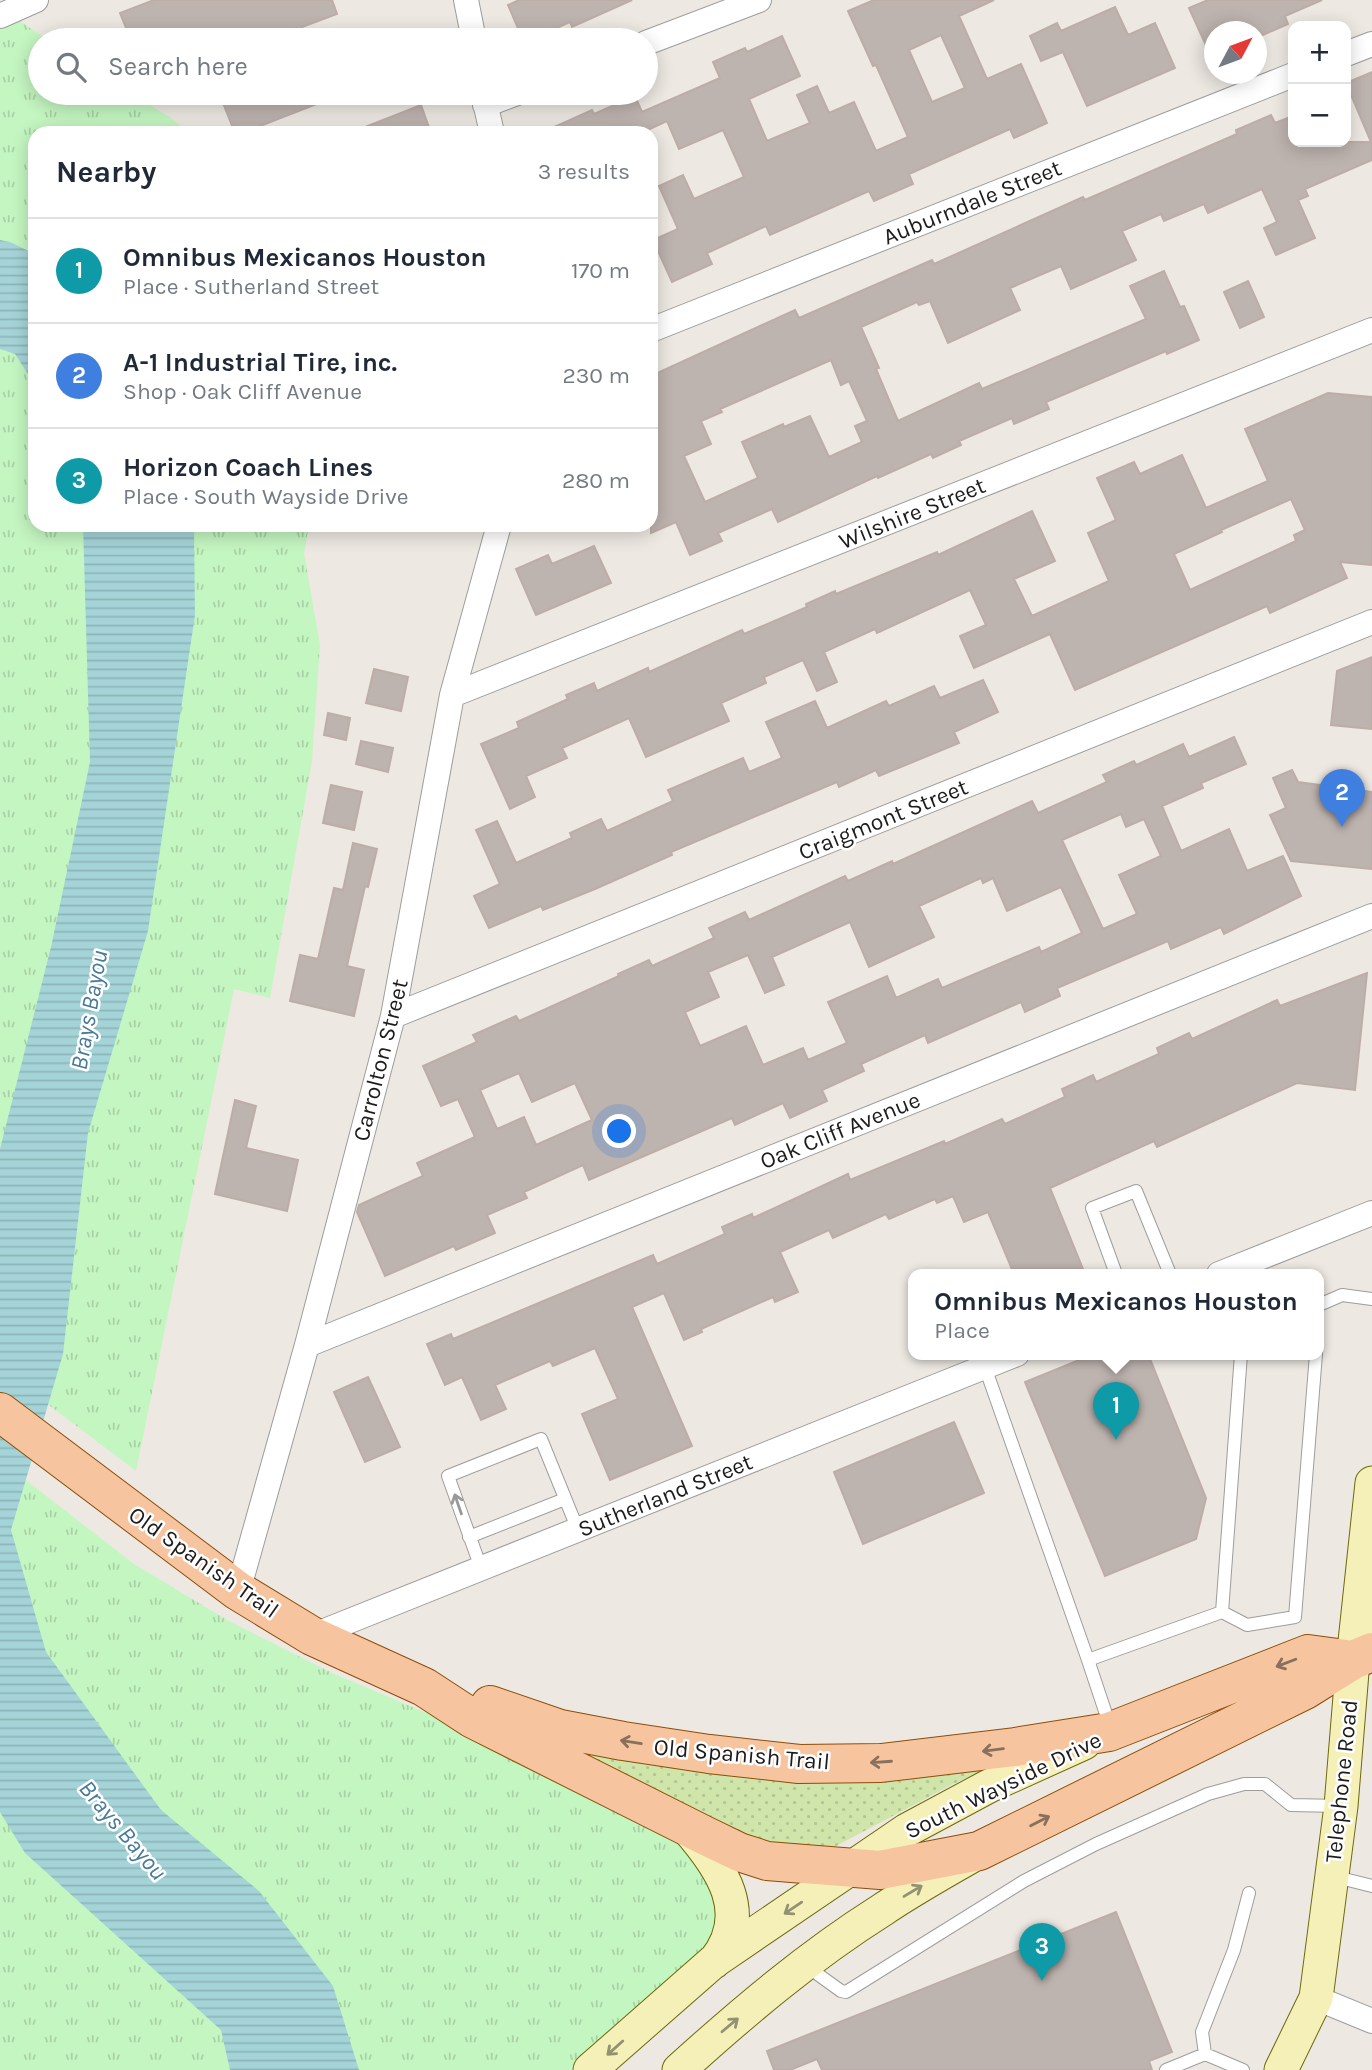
<!DOCTYPE html>
<html lang="en">
<head>
<meta charset="utf-8">
<style>
	:root { --surface:#fff; --page:#f6f6f7; --text:#1f2937; --muted:#747a83; --line:#e0e1e3; --accent:#b45309 }
	body { margin:0; font-family:Karla,sans-serif; background:var(--page); color:var(--text) }
	.controls { position:absolute; right:21px; top:21px; display:grid; overflow:hidden; border-radius:14px; box-shadow:0 4px 18px #0003 }
	.controls button { width:63px; height:63px; display:grid; place-items:center; padding:0; border:0; border-bottom:2px solid var(--line); background:var(--surface); color:var(--text); font:35px sans-serif }
	.compass { position:absolute; left:1204px; top:21px; width:63px; height:63px; border-radius:50%; background:var(--surface); box-shadow:0 4px 18px #0003; rotate:49deg }
	.you { position:absolute; left:620px; top:1132px; width:24px; height:24px; margin:-18px; border:5px solid #fff; border-radius:50%; background:#1a73e8; box-shadow:0 0 0 10px #1a73e833 }
	.badge { display:grid; place-items:center; width:46px; height:46px; border-radius:50%; background:var(--accent); color:#fff; font-size:23px; font-weight:700 }
	.pin { position:absolute; translate:-50% -58px; filter:drop-shadow(0 2px 4px #0008) }
	.pin::after { content:''; position:absolute; top:37px; width:24px; height:21px; background:inherit; clip-path:polygon(0 0,100% 0,50% 100%) }
	.popup { position:absolute; left:908px; top:1269px; width:416px; height:91px; box-sizing:border-box; display:grid; place-content:center; border-radius:14px; background:var(--surface); filter:drop-shadow(0 2px 5px #0005); font-size:23px; white-space:nowrap; color:var(--muted) }
	.popup b { font-size:26px; color:var(--text) }
	.popup::after { content:''; position:absolute; left:50%; top:100%; margin-left:-14px; border:14px solid transparent; border-top-color:var(--surface) }
	.list { margin:0; padding:0; list-style:none }
	h2 { display:flex; justify-content:space-between; align-items:center; height:91px; margin:0; padding:0 28px; font-size:30px }
	h2 small { font-size:23px; font-weight:400; color:var(--muted) }
	.list li { display:grid; grid-template-columns:46px 1fr auto; gap:21px; align-items:center; box-sizing:border-box; height:105px; padding:0 28px; border-top:2px solid var(--line) }
	.list b { display:block; font-size:26px; white-space:nowrap }
	.list p { margin:0; font-size:23px; white-space:nowrap; color:var(--muted) }
	.list em { font-size:23px; font-style:normal; color:var(--muted) }
	.icon { flex:none; width:38px; height:38px; fill:none; stroke:currentColor; stroke-width:2; stroke-linecap:round; stroke-linejoin:round }
	.map { position:relative; flex:none; width:1372px; height:2070px; overflow:hidden }
	.search { position:absolute; background:var(--surface); box-shadow:0 4px 18px #0003; left:28px; top:28px; width:630px; height:77px; display:flex; align-items:center; gap:18px; box-sizing:border-box; padding:0 24px; border-radius:38px; color:var(--muted); font-size:26px }
	.panel { position:absolute; background:var(--surface); box-shadow:0 4px 18px #0003; left:28px; top:126px; width:630px; height:406px; border-radius:21px }
	.map>svg:first-child { display:block }
	.grass { fill:url(#grass-dots) }
	.park { fill:url(#park-tufts) }
	.water { fill:url(#water-rules) }
	.building { fill:#bdb3af; stroke:#beada6; stroke-width:2; fill-rule:evenodd }
	.lines { fill:none; stroke-linecap:round; stroke-linejoin:round }
	.service-casing { stroke:#9d9d9d; stroke-width:14 }
	.minor-casing { stroke:#9d9d9d; stroke-width:26 }
	.secondary-casing { stroke:#6c690b; stroke-width:35 }
	.primary-casing { stroke:#8c4e08; stroke-width:40 }
	.service { stroke:#fff; stroke-width:12 }
	.minor { stroke:#fff; stroke-width:24 }
	.secondary { stroke:#f5f0b8; stroke-width:33 }
	.primary { stroke:#f6c49e; stroke-width:38 }
	.oneway { stroke:#999 }
	.oneway2 { stroke:#89705d }
	.oneway3 { stroke:#939172 }
	.labels { text-anchor:middle; stroke-width:5; stroke-linejoin:round; paint-order:stroke }
	.street-label { font-size:23px; fill:#1c1c1c; stroke:#fff }
	.water-label { font-size:24px; font-style:italic; fill:#497a97; stroke:#fff }
</style>
</head>
<body>
<div class="map">
<svg width="1372" height="2070" viewBox="0 0 1372 2070">
	<defs>
		<pattern id="grass-dots" width="8" height="8" patternUnits="userSpaceOnUse" patternTransform="scale(1.75)"><rect width="8" height="8" fill="#cfe5aa"/><path d="M2 2h.1M6 6h.1" fill="none" stroke="#b1c492" stroke-width="1.8" stroke-linecap="round"/></pattern>
		<pattern id="park-tufts" width="24" height="20" patternUnits="userSpaceOnUse" patternTransform="scale(1.75)"><rect width="24" height="20" fill="#c4f6c1"/><path d="M3 7l-1-3M5 7V3M7 7l1-3M15 17l-1-3M17 17v-4M19 17l1-3" fill="none" stroke="#a8d2a5"/></pattern>
		<pattern id="water-rules" width="6" height="5" patternUnits="userSpaceOnUse" patternTransform="scale(1.75)"><rect width="6" height="5" fill="#a5d4d8"/><path d="M0 2.5h6" fill="none" stroke="#8db5b9"/></pattern>
	</defs>
	<rect width="100%" height="100%" fill="#ede8e2"/>
	<path class="grass" d="M591,1745L1008,1760L953,1784L821,1854L777,1849L715,1824L587,1756Z"/>
	<path class="park" d="M18,20L48,40H40V93H129L170,117L189,133H35V525H309L304,553L320,645L312,761L270,998L234,989L136,1471L0,1368V27Z
		M0,1460L134,1564L227,1620L332,1673L500,1744L689,1840L722,1911L706,1949L570,2070H0Z"/>
	<path class="water" d="M0,240L10,242L35,254V385L15,354L0,349Z
		M83,525H194L195,615L148,931L88,1133L63,1354L11,1530L46,1652L161,1810L259,1891L333,1986L359,2070H230L221,2030L25,1853L0,1812V1149L51,947L90,762Z"/>
	<path class="building" d="M154,0H332L337,14L302,27L307,40H131L120,13Z
		M519,0H632L572,27L570,22L529,40H523L508,5Z
		M874,0H994L959,16L987,79L1021,64L1047,123L1014,138L1010,129L909,174L913,184L874,201L869,191L770,235L766,226L707,253L712,264L672,282L653,240L678,229L659,186L683,175L694,199L744,177L723,130L679,149L667,121L641,133H541L592,110L594,114L635,96L642,112L720,78L713,62L745,48L747,52L782,36L800,76L749,99L767,141L810,123L797,95L817,86L829,113L854,102L876,151L908,137L876,65L873,66L848,11ZM941,35L965,88L932,102L909,50Z
		M1208,0H1322L1285,16L1288,24L1256,38V32H1214V63L1189,8Z
		M1115,7L1128,35L1155,23L1175,68L1087,106L1063,52L1041,61L1030,36L1057,23L1061,31Z
		M1372,72V160L1305,189L1308,196L1298,200L1315,238L1276,255L1264,228L1277,222L1262,189L1208,213L1204,204L1164,221L1161,214L1122,231L1136,260L1071,289L1061,266L1010,288L1020,310L948,343L930,301L919,305L917,302L861,327L879,368L876,369L898,421L979,383L982,389L1146,319L1130,286L1164,271L1180,307L1184,306L1199,340L1167,354L1166,351L1046,402L1049,409L1014,424L1012,418L959,441L961,445L933,458L931,454L878,478L877,476L778,522L772,509L718,533L722,541L690,555L676,522L651,533V376L795,310L799,318L932,260L934,264L1083,197L1085,200L1237,134L1236,130L1271,115L1275,123L1293,116V142H1371L1346,83ZM831,360L841,385L849,381L867,421L855,426L862,442L829,457L810,416L784,427L783,424L742,442L758,478L705,502L684,456L711,444L701,421L722,412L720,409Z
		M219,93H342V94L242,133H235Z
		M421,105L431,133H355V131Z
		M1248,281L1264,317L1240,328L1224,292Z
		M1328,393L1372,397V565L1340,562L1347,578L1270,613L1267,606L1075,690L1050,634L974,668L960,636L986,625L970,590L877,633L875,629L824,652L837,682L817,691L803,660L764,677L766,683L721,703L729,721L646,757L629,718L562,748L567,758L526,776L535,797L510,809L481,744L519,728L517,722L568,699L566,695L594,683L597,691L648,668L649,672L742,630L744,634L807,607L806,604L835,591L836,594L937,552L938,555L1032,511L1055,561L1014,579L1032,616L1109,581L1088,533L1116,520L1097,478L1134,462L1140,474L1182,455L1206,508L1268,481L1245,429ZM1291,499L1305,530L1294,535L1296,541L1190,590L1174,554L1222,532L1221,530Z
		M594,546L611,583L536,615L516,569L548,555L552,564Z
		M1372,657V729L1331,725L1337,671Z
		M374,669L408,677L401,711L366,703Z
		M983,680L998,712L954,732L959,743L879,776L876,770L839,787L837,782L671,852L672,855L595,889L543,910L541,906L489,928L474,896L500,884L476,830L497,821L516,863L572,838L570,833L601,819L607,831L673,801L668,790L743,758L749,772L782,758L766,722L815,701L827,728L886,701L889,706L934,686L940,698Z
		M328,713L350,718L346,740L324,735Z
		M1234,737L1246,764L1201,783L1203,788L1162,806L1181,851L1229,829L1247,871L1283,856L1301,896L1224,934L1221,927L1171,949L1168,941L1057,988L1060,996L1025,1012L1021,1002L928,1043L925,1035L861,1064L864,1071L822,1090L827,1101L790,1118L783,1103L735,1125L732,1118L589,1180L583,1165L524,1192L527,1198L487,1215L495,1233L456,1250L454,1246L385,1276L357,1212L359,1205L423,1176L417,1163L475,1137L458,1099L441,1106L423,1066L477,1042L473,1035L516,1016L519,1021L619,976L618,974L649,960L652,966L714,938L709,928L745,912L749,920L845,876L848,881L892,861L893,864L1032,801L1038,813L1107,782L1103,775L1134,761L1136,765L1183,744L1189,757ZM1121,814L1126,827L1144,819L1161,856L1119,875L1137,914L1103,929L1062,840ZM981,878L983,883L993,878L1007,911L1061,887L1082,933L1041,952L1039,947L942,988L938,979L896,998L887,976L828,1002L847,1043L808,1060L803,1048L763,1065L746,1026L700,1046L685,1012L719,997L708,972L748,955L765,993L784,985L772,957L850,922L869,967L934,937L919,906ZM519,1073L532,1102L575,1083L592,1120L536,1145L524,1117L497,1129L480,1090Z
		M361,741L393,748L388,772L356,764Z
		M1292,770L1298,782L1372,792V869L1291,861L1270,815L1286,808L1273,778Z
		M331,785L362,792L354,830L323,823Z
		M353,843L377,849L368,887L365,886L347,966L364,970L354,1016L290,1001L300,955L318,959L334,888L343,890Z
		M1367,973L1355,1090L1297,1083L1157,1147L1154,1141L1050,1188L1085,1274H1014L988,1212L964,1222L953,1196L937,1203L935,1199L889,1219L886,1214L833,1238L829,1230L780,1252L798,1292L775,1302L773,1297L701,1329L702,1332L684,1340L664,1293L632,1307L692,1446L610,1480L582,1414L618,1399L595,1348L553,1366L550,1361L495,1385L506,1409L481,1420L462,1377L445,1385L427,1344L451,1334L453,1339L653,1255L657,1264L725,1234L722,1227L752,1214L753,1218L848,1174L850,1180L944,1141L945,1144L1002,1119L1005,1124L1065,1097L1062,1089L1093,1075L1096,1082L1159,1054L1157,1048L1189,1033L1192,1039L1277,1000L1280,1006Z
		M235,1100L256,1106L246,1148L298,1160L287,1211L215,1194Z
		M1094,1354H1148L1206,1498L1196,1539L1105,1576L1025,1382Z
		M368,1377L400,1447L365,1462L334,1392Z
		M954,1422L984,1493L863,1544L834,1472Z
		M1116,1912L1172,2052L1149,2061L1152,2070H822L817,2059L790,2070H774L767,2051Z"/>
	<g class="lines">
		<g class="service-casing">
			<path id="service" d="M1116,1274L1092,1208L1136,1191L1170,1274
				M1319,1305L1342,1295L1372,1299
				M985,1367L1088,1660L1222,1612L1241,1354
				M469,1537L565,1499
				M481,1568L448,1476L541,1439L578,1530
				M1222,1612L1247,1625L1295,1617L1316,1354
				M1088,1660L1110,1726
				M1332,1876L1372,1886
				M805,1965L841,1991L846,1992L1024,1881L1096,1844L1208,1794L1244,1784H1265L1291,1805L1341,1806
				M1205,2054L1202,2032L1234,1950L1249,1893
				M1166,2070L1205,2054L1243,2070"/>
		</g>
		<g class="minor-casing">
			<path id="minor" d="M466,0L474,40
				M0,16L36,0
				M646,43L759,0
				M1346,54L1372,44
				M483,93L492,133
				M485,105L517,93
				M651,330L1293,75
				M452,695L1372,330
				M393,1016L1372,622
				M1219,1274L1372,1213
				M307,1345L1372,916
				M238,1591L307,1345L393,1016L452,695L499,525
				M312,1636L1017,1354
				M1316,1998L1372,2021"/>
		</g>
		<g class="secondary-casing">
			<path id="secondary" d="M687,1828C721,1867 754,1914 714,1962
				M590,2070L713,1962L907,1830L989,1786L1084,1743
				M679,2070C742,2013 809,1956 882,1910C910,1891 940,1874 970,1857
				M1281,2070L1316,1998L1341,1806L1353,1660L1372,1483"/>
		</g>
		<g class="primary-casing">
			<path id="primary" d="M0,1412L238,1591L312,1636L424,1687L473,1719L704,1835L739,1852L767,1861L880,1870L979,1851L1305,1690L1353,1660L1372,1652
				M490,1705L560,1729L623,1741L709,1754L799,1764L881,1763L1015,1747L1109,1732L1308,1654L1353,1660"/>
		</g>
		<use href="#service" class="service"/>
		<use href="#minor" class="minor"/>
		<use href="#secondary" class="secondary"/>
		<use href="#primary" class="primary"/>
	</g>
	<defs><path id="oneway-shaft" d="M-6 0H5M1.5-3L5.5 0L1.5 3" fill="none" stroke-width="1.6" stroke-linecap="round" stroke-linejoin="round" transform="scale(1.75)"/></defs>
	<use class="oneway" href="#oneway-shaft" transform="translate(458 1504) rotate(-109)"/>
	<g class="oneway2">
		<use href="#oneway-shaft" transform="translate(1286 1663) rotate(159)"/>
		<use href="#oneway-shaft" transform="translate(631 1742) rotate(-171)"/>
		<use href="#oneway-shaft" transform="translate(993 1750) rotate(173)"/>
		<use href="#oneway-shaft" transform="translate(881 1762) rotate(176)"/>
		<use href="#oneway-shaft" transform="translate(1040 1821) rotate(-27)"/>
	</g>
	<g class="oneway3">
		<use href="#oneway-shaft" transform="translate(913 1891) rotate(-31)"/>
		<use href="#oneway-shaft" transform="translate(793 1908) rotate(146)"/>
		<use href="#oneway-shaft" transform="translate(730 2025) rotate(-40)"/>
		<use href="#oneway-shaft" transform="translate(615 2048) rotate(138)"/>
	</g>
	<g class="labels">
		<g class="street-label">
			<text transform="translate(972 202) rotate(-22)" y="8">Auburndale Street</text>
			<text transform="translate(912 513) rotate(-22)" y="8">Wilshire Street</text>
			<text transform="translate(883 819) rotate(-22)" y="8">Craigmont Street</text>
			<text transform="translate(380 1060) rotate(-76)" y="8">Carrolton Street</text>
			<text transform="translate(840 1130) rotate(-22)" y="8">Oak Cliff Avenue</text>
			<text transform="translate(665 1495) rotate(-22)" y="8">Sutherland Street</text>
			<text transform="translate(204 1562) rotate(35)" y="8">Old Spanish Trail</text>
			<text transform="translate(742 1754) rotate(5)" y="8">Old Spanish Trail</text>
			<text transform="translate(1341 1781) rotate(-84)" y="8">Telephone Road</text>
			<text transform="translate(1003 1785) rotate(-26)" y="8">South Wayside Drive</text>
		</g>
		<g class="water-label">
			<text transform="translate(89 1010) rotate(-80)" y="8">Brays Bayou</text>
			<text transform="translate(123 1830) rotate(50)" y="8">Brays Bayou</text>
		</g>
	</g>
</svg>
<div class="controls">
<button>+</button>
<button>−</button>
</div>
<svg class="compass" viewBox="-18 -18 36 36"><path d="M0-13l5 13h-10z" fill="#e53935"/><path d="M0 13l5-13h-10z" fill="#747a83"/></svg>
<div class="you"></div>
<div class="pin badge" style="left:1116px;top:1440px;background:#0f9aa8">1</div>
<div class="popup"><b>Omnibus Mexicanos Houston</b>Place</div>
<div class="pin badge" style="left:1342px;top:827px;background:#3f7fe0">2</div>
<div class="pin badge" style="left:1042px;top:1981px;background:#0f9aa8">3</div>
<div class="search"><svg class="icon" aria-label="search" viewBox="0 0 24 24"><circle cx="10" cy="10" r="6"/><path d="M15 15l6 6"/></svg>Search here</div>
<section class="panel">
<h2>Nearby<small>3 results</small></h2>
<ul class="list">
<li><span class="badge" style="background:#0f9aa8">1</span><div><b>Omnibus Mexicanos Houston</b><p>Place · Sutherland Street</p></div><em>170 m</em></li>
<li><span class="badge" style="background:#3f7fe0">2</span><div><b>A-1 Industrial Tire, inc.</b><p>Shop · Oak Cliff Avenue</p></div><em>230 m</em></li>
<li><span class="badge" style="background:#0f9aa8">3</span><div><b>Horizon Coach Lines</b><p>Place · South Wayside Drive</p></div><em>280 m</em></li>
</ul>
</section>
</div>
</body>
</html>
